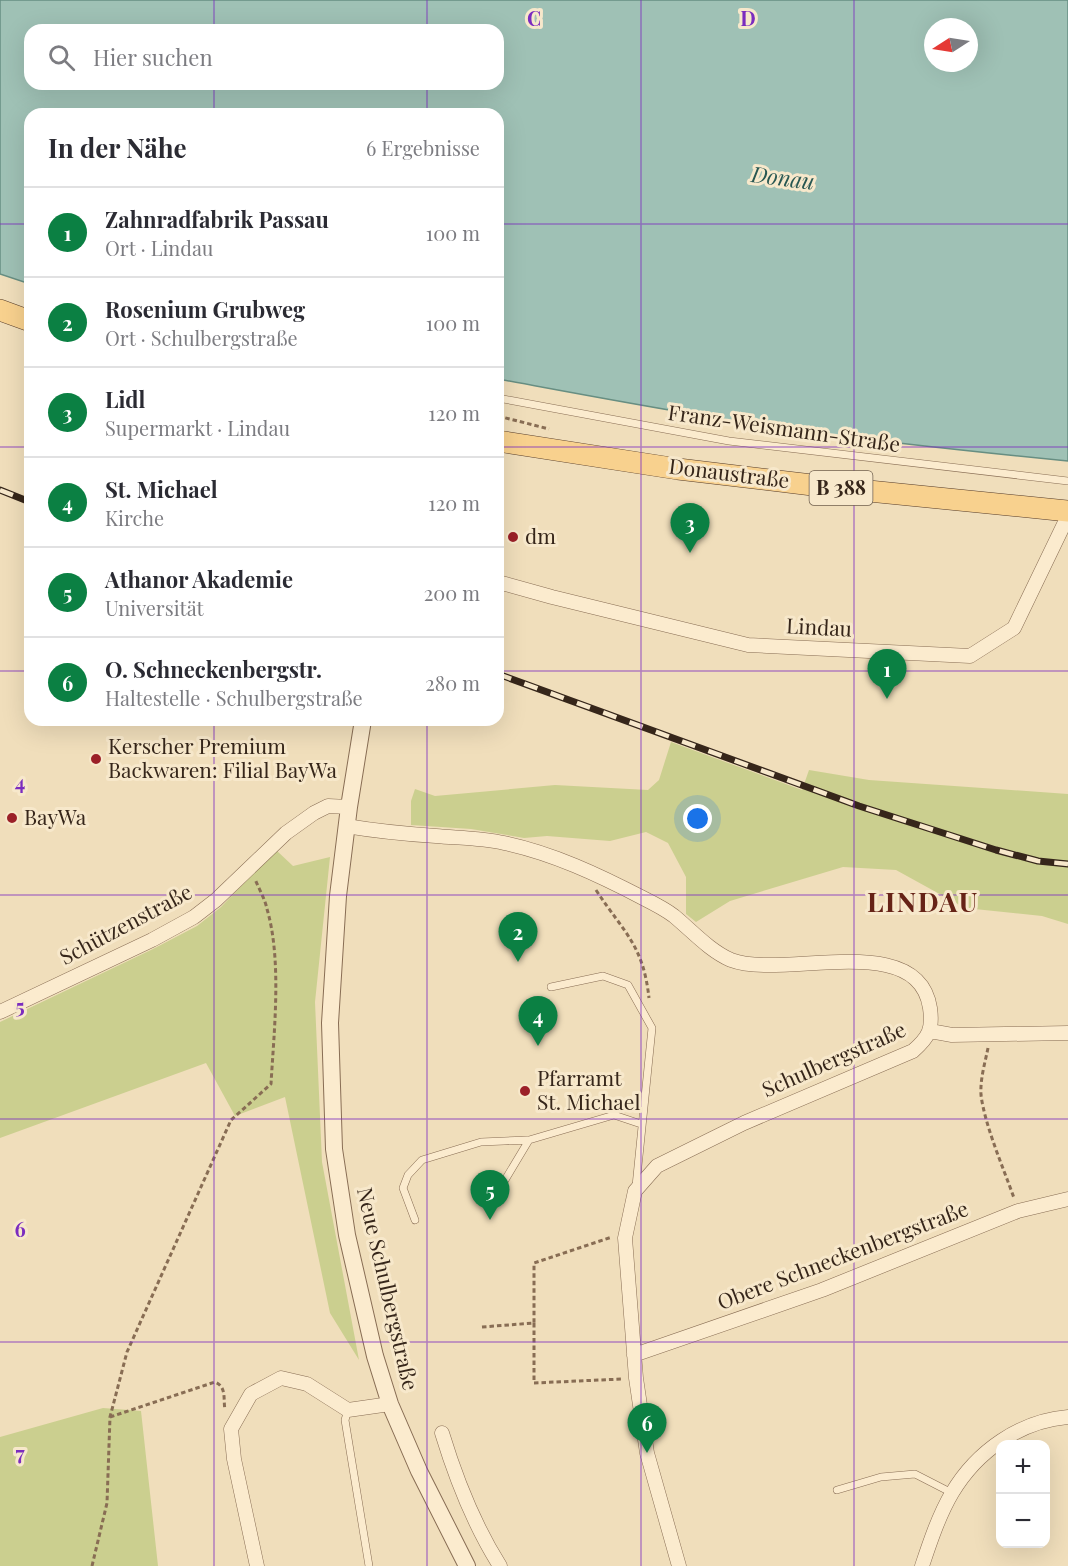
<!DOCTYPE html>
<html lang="de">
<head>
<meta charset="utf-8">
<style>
	:root { --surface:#fff; --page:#f2f2f3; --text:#2b2b33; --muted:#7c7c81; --line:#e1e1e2; --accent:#0b8043 }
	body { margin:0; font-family:"Playfair Display",serif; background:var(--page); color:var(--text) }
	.controls { position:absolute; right:18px; bottom:18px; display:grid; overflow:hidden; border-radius:12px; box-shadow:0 6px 24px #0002 }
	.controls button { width:54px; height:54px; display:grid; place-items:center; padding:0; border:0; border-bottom:2px solid var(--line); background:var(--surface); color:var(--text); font:30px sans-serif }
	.compass { position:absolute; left:924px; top:18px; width:54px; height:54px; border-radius:50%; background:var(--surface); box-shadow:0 6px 24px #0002; rotate:258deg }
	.you { position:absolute; left:698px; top:819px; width:21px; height:21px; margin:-15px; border:4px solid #fff; border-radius:50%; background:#1a73e8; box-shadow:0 0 0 9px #1a73e833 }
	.badge { display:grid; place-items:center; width:39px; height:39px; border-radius:50%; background:var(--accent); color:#fff; font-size:20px; font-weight:700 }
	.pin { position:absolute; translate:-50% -50px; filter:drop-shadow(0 2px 3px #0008) }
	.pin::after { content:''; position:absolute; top:32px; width:21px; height:18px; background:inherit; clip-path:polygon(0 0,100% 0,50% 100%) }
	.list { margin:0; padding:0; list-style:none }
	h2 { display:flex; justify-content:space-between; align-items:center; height:78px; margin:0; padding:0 24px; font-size:26px }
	h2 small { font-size:20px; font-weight:400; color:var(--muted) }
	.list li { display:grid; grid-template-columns:39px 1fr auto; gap:18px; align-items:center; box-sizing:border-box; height:90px; padding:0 24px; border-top:2px solid var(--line) }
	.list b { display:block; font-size:22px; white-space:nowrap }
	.list p { margin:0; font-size:20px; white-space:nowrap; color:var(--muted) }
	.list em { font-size:20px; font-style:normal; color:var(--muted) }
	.icon { flex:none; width:33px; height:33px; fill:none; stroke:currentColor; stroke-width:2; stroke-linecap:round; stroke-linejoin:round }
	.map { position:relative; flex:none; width:1068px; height:1566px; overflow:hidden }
	.search { position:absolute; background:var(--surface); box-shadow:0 6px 24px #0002; left:24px; top:24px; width:480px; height:66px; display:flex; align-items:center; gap:15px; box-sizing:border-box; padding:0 21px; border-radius:18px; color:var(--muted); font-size:22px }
	.panel { position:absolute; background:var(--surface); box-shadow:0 6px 24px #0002; left:24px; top:108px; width:480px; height:618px; border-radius:18px }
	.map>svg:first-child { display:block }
	.green { fill:#cbcf8f }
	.water { fill:#9fc1b5; stroke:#678e82; stroke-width:1.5; fill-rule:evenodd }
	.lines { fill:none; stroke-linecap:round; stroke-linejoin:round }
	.service-casing { stroke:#886d54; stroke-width:8 }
	.minor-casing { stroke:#886d54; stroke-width:15 }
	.tertiary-casing { stroke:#886d54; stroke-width:18 }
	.primary-casing { stroke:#553b29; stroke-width:22 }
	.path { stroke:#886d54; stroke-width:3; stroke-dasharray:4.5 3; stroke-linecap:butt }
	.service { stroke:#fbebce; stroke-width:7 }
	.minor { stroke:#fbebce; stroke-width:14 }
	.tertiary { stroke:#fbebce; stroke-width:16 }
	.primary { stroke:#f8d18e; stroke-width:21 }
	.rail-casing { stroke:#36261a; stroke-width:7 }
	.rail { stroke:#f7e8cb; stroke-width:4.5; stroke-dasharray:14; stroke-linecap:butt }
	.grid { fill:none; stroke:#7b2cbf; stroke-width:1.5; stroke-opacity:0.55 }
	.poi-dot { fill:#9b2028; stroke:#f7e8cb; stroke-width:2 }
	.labels { text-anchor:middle; stroke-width:6; stroke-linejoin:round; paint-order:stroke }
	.shield { fill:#f7e8cb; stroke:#70604f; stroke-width:1.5 }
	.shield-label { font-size:20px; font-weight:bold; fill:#36261a }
	.street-label { font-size:21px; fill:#36261a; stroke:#f7e8cb }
	.poi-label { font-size:21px; fill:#36261a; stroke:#f7e8cb; text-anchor:start }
	.water-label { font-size:22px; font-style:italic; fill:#285752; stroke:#f7e8cb }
	.district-label { font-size:27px; font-weight:bold; letter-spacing:1.5px; fill:#662317; stroke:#f7e8cb }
	.grid-label { font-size:20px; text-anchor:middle; font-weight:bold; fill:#7b2cbf; stroke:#f7e8cb; stroke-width:6; stroke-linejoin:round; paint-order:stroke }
</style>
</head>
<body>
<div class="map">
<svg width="1068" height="1566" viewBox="0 0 1068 1566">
	<rect width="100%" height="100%" fill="#f0debb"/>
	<path class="green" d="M671,742L802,790L809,770L869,780L1068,794V924L1042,916L965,908L896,870L843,867L730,901L696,922L686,914V877L668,843L646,832L610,841L547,836L524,838L471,829L411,825V801L415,789L435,796L555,785L648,790L659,780Z
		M276,850L293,866L330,857L315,1002L322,1162L359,1360L330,1313L285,1097L235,1116L206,1063L0,1138V1022L153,949L197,926L221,907Z
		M103,1408L141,1411L158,1566H0V1437Z"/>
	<path class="water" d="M0,0H1068V461C976,452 884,442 793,430C694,416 596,397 498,379V114H30V284L0,274ZM933,27H969V63H933ZM30,30H498V84H30Z"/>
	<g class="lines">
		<g class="service-casing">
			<path id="service" d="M498,398L729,441L1068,481
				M551,987L603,976L628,985L652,1028L636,1186
				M502,1185L529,1140L614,1115L641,1124
				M415,1220L403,1188L408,1175L422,1160L481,1142L529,1140
				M348,1410L345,1420L369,1566
				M837,1490L881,1477L915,1474L952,1493"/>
		</g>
		<g class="minor-casing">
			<path id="minor" d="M498,582L552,597L748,645L970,656L1014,628L1068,516
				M346,826C376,831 406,834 436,836C459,838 482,838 504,843C552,853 599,875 643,898C653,903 665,909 674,916C692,931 710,951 731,960C783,980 918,929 930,1008C933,1029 929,1037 913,1051L744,1123L657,1166L635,1191L625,1238L636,1378L647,1453L679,1566
				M0,1012L152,940L194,917L216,900L286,833L314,813L328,806L349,807
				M930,1031L952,1035L1068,1033
				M634,1355L822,1290L1018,1211L1068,1199
				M442,1433C456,1479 474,1525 500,1566
				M257,1566L234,1459L231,1429L251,1394L281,1378L307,1384L348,1410L390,1404
				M922,1566C930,1542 939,1515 952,1493C977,1451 1020,1421 1068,1417"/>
		</g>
		<g class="tertiary-casing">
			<path id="tertiary" d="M363,720L349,807L338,896L330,1023L334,1149L347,1235L375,1356L390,1404L419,1471L467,1566"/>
		</g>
		<g class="primary-casing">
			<path id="primary" d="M0,310L30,321
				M498,441L678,469L829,487L1068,511"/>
		</g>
		<path class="path" d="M498,416L549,429
			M596,890C624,933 643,944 649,998
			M988,1048C985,1063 980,1079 981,1095C985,1126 1003,1167 1014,1198
			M534,1323V1383L622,1379
			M482,1327L534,1323V1263L612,1237
			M110,1417L215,1382C227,1387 223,1399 225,1410
			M92,1566L107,1503L110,1417L127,1352L231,1120L271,1084C274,1031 282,960 267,909C265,899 259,889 255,879"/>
		<use href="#service" class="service"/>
		<use href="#minor" class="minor"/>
		<use href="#tertiary" class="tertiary"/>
		<use href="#primary" class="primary"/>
		<g class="rail-casing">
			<path id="rail" d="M0,490L30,502
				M498,674L859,806L996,850L1038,861L1068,864"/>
		</g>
		<use href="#rail" class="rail"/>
	</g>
	<path class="grid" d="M214,0V30M427,0V30M641,0V1566M854,0V1566M214,84V114M427,84V114M0,224H30M498,224H1068M0,447H30M498,447H1068M0,671H30M498,671H1068M214,720V1566M427,720V1566M0,895H1068M0,1119H1068M0,1342H1068"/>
	<g class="poi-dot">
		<circle cx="513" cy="537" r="6"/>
		<circle cx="96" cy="759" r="6"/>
		<circle cx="12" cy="818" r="6"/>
		<circle cx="525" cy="1091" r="6"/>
	</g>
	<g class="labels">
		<rect class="shield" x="809.5" y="471" width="63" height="34" rx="4.5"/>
		<g class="shield-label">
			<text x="841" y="495">B 388</text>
		</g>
		<g class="street-label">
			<text transform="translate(784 429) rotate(8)" y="7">Franz-Weismann-Straße</text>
			<text transform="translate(729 474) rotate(7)" y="7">Donaustraße</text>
			<text transform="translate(819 628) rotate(3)" y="7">Lindau</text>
			<text transform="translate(126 925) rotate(-28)" y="7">Schützenstraße</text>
			<text transform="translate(834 1060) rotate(-24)" y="7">Schulbergstraße</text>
			<text transform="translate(843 1256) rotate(-21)" y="7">Obere Schneckenbergstraße</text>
			<text transform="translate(387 1289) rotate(77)" y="7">Neue Schulbergstraße</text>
		</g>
		<g class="poi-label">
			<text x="525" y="544">dm</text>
			<text x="108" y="754">Kerscher Premium<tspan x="108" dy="24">Backwaren: Filial BayWa</tspan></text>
			<text x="24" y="825">BayWa</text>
			<text x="537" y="1086">Pfarramt<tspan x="537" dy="24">St. Michael</tspan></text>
		</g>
		<g class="water-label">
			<text transform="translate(783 178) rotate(7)" y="8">Donau</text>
		</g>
		<g class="district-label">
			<text x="923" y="912">LINDAU</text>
		</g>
	</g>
	<g class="grid-label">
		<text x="534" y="26">C</text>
		<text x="748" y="26">D</text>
		<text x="20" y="790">4</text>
		<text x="20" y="1014">5</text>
		<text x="20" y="1237">6</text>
		<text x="20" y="1461">7</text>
	</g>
</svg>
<div class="controls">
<button>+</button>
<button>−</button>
</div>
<svg class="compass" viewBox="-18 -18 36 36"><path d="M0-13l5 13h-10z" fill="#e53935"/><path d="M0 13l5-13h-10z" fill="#7c7c81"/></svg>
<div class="you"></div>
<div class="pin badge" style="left:887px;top:699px">1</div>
<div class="pin badge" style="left:518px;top:962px">2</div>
<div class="pin badge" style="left:690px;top:553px">3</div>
<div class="pin badge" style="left:538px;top:1046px">4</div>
<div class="pin badge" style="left:490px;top:1220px">5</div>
<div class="pin badge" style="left:647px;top:1453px">6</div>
<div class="search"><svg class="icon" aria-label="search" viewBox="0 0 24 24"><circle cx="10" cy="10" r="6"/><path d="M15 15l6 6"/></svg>Hier suchen</div>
<section class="panel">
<h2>In der Nähe<small>6 Ergebnisse</small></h2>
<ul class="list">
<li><span class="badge">1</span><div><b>Zahnradfabrik Passau</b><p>Ort · Lindau</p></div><em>100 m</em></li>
<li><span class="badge">2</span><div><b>Rosenium Grubweg</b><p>Ort · Schulbergstraße</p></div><em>100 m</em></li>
<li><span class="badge">3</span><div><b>Lidl</b><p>Supermarkt · Lindau</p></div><em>120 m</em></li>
<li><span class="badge">4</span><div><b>St. Michael</b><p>Kirche</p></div><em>120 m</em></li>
<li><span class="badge">5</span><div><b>Athanor Akademie</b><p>Universität</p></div><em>200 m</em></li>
<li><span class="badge">6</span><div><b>O. Schneckenbergstr.</b><p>Haltestelle · Schulbergstraße</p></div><em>280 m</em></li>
</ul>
</section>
</div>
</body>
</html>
